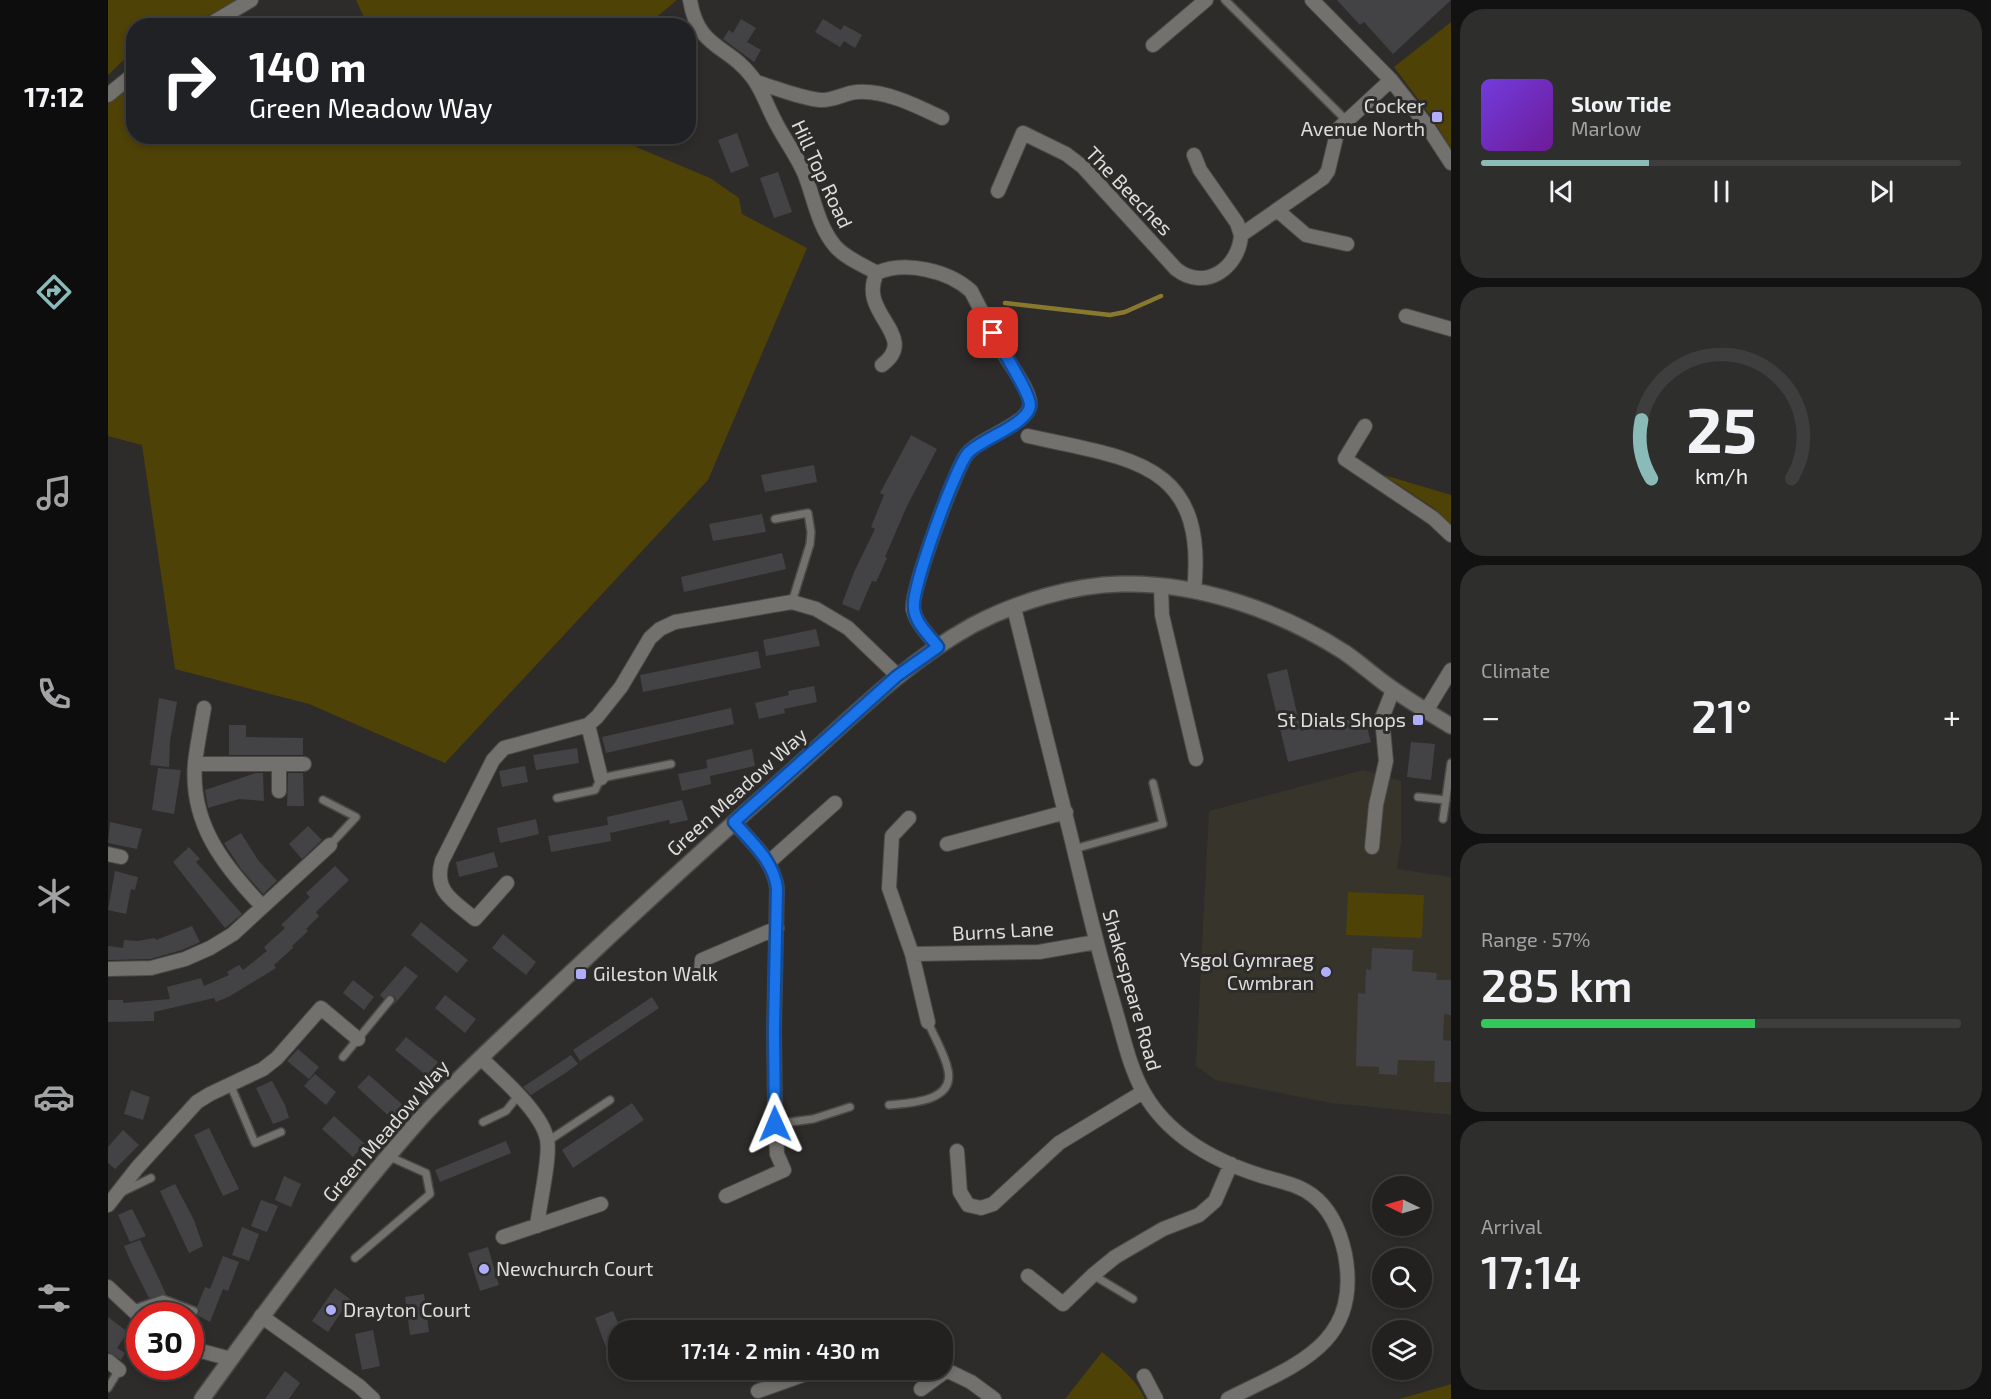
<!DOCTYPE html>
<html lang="en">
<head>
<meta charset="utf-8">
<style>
  body { margin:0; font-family:"Exo 2",sans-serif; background:#2e2e2d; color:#f1f3f6; height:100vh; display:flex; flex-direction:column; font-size:22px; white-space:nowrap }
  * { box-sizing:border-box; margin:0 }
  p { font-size:20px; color:#a2a3a5 }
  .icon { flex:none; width:33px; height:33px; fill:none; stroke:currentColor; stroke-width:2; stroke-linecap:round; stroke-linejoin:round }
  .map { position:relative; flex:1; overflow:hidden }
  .panel { display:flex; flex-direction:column; gap:9px; padding:9px; background:#131212; width:540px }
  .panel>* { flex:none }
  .top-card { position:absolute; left:18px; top:18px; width:570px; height:126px; border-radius:24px; box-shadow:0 3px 9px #0003,0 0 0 2px #3f3e3e; background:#202124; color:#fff; overflow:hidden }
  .needle { width:39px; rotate:275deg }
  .buttons { position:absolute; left:1264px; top:1176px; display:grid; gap:12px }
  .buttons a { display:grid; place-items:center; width:60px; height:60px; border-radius:50%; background:#222120; box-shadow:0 3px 9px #0003,0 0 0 2px #3f3e3e; font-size:30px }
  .speed { position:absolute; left:18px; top:1302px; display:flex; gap:12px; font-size:30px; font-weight:700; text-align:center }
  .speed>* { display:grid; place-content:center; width:78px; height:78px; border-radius:50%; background:#222120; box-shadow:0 3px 9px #0003,0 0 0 2px #3f3e3e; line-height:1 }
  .speed .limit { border:9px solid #d22; background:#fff; color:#111 }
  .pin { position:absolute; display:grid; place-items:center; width:51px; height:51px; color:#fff; margin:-26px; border-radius:12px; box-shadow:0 3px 9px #0006 }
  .me { position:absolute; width:66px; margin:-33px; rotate:359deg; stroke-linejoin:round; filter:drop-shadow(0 0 4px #0008) }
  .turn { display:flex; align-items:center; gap:21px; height:126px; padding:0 24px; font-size:27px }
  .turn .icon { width:78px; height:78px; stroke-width:2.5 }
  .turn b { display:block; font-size:42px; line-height:51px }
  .big { font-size:45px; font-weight:600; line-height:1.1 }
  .panel .widget { flex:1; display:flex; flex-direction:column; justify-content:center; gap:9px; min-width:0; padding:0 21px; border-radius:24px; background:#2e2e2d }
  .panel .dial { align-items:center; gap:0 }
  .dial svg { height:156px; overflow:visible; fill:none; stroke:#3f3e3e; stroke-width:7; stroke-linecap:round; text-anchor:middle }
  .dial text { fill:#f1f3f6; stroke:none }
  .song { display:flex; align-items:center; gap:18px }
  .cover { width:72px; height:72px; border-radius:9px; background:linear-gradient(135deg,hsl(260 70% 55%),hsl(280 70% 35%)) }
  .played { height:6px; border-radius:3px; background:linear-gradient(90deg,#8bbbb9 35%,#3f3e3e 35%) }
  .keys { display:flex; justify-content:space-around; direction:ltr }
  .heat { display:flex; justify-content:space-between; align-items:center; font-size:33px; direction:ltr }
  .charge { height:9px; border-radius:4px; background:linear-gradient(90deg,#34c759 57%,#3f3e3e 0) }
  .trip { position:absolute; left:500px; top:1320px; width:345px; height:60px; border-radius:24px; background:#222120; box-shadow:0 3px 9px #0003,0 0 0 2px #3f3e3e; font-weight:600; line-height:60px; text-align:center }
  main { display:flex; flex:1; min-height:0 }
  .dock { display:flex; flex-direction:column; width:108px; justify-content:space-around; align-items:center; background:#0e0d0d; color:#a2a3a5 }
  .dock .icon { width:42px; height:42px }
  .dock .selected { color:#8bbbb9 }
  .dock b { font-size:27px; color:#f1f3f6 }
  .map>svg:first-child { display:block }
</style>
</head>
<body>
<main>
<nav class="dock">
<b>17:12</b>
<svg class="icon selected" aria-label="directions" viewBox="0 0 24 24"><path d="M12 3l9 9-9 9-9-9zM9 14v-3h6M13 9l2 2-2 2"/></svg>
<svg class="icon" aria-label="music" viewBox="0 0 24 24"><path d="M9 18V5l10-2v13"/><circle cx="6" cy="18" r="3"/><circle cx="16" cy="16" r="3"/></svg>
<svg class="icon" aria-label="phone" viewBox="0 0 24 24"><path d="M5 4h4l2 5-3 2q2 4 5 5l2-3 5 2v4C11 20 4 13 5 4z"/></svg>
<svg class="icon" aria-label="climate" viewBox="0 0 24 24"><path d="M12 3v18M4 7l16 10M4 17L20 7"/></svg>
<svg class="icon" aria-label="car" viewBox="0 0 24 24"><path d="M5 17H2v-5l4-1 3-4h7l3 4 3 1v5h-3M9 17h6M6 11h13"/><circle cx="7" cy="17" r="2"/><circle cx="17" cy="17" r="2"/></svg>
<svg class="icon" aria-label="filters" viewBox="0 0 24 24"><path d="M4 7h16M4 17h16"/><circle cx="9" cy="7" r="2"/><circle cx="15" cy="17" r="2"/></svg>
</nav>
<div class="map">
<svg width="1343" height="1399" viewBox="0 0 1343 1399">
  <rect width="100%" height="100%" fill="#2d2c2a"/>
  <!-- built -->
  <path fill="#36342b" d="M1255,770l38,11v61l-4,27 54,8v238l-120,-12 -116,-23 -19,-14 13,-255z"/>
  <!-- green -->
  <path fill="#4e4207" d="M0,0h129l-47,25 -27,-7 -6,7 -23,1 -1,25 -25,24z
    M248,0h321l-30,25 -283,1 3,-2z
    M1343,22v127l-18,-30 -39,-52z
    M25,79l1,57 496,1v5l6,5 74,31 29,20 3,16 65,34 -99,232 -263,283 -136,-59 -134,-35 -33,-224 -34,-9v-335z
    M1276,475l67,20v32l-16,-18z
    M1240,892l76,3 -2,43 -76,-3z
    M994,1352c16,13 34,27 43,47h-80z
    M1343,1384v15h-52l46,-13z"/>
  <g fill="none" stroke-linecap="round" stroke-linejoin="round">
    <!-- stream -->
    <path stroke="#89792e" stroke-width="4.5" d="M897,303l105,12 15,-3 36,-16"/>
  </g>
  <!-- building -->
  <path fill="#434346" d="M1229,0h114l-58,54 -29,-32 -4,3z
    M633,19l15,9 -9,14 14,8 -7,12 -31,-23 6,-9 4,3z
    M715,19l18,11 3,-5 18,10 -7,13 -11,-7 -4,6 -25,-15z
    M629,133l12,33 -18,7 -13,-33z
    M670,172l14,40 -18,6 -14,-40z
    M803,435l26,14 -30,57 -22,51 2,1 -11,24 -4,-1 -13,30 -17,-7 12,-32 21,-43 -4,-2 13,-32 -4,-2z
    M706,465l3,17 -52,10 -4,-17z
    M654,514l4,18 -53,9 -4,-17z
    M674,553l4,16 -102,23 -3,-15z
    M708,629l4,17 -54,10 -3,-16z
    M650,651l3,17 -118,24 -3,-17z
    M1179,669l14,62 63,-15 7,26 -83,20 -21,-88z
    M706,686l3,16 -33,7 1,4 -26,6 -4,-16 34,-8 -1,-4z
    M51,698l18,4 -7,39 -1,26 -19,-2z
    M623,708l3,16 -128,29 -4,-16z
    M121,725h17v12l57,1v17h-74z
    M1303,742l24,2 -4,36 -24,-3z
    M469,748l2,15 -43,7 -3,-15z
    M644,749l3,17 -45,10 1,8 -29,7 -4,-17 30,-6 1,8 -3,-16z
    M417,766l3,16 -26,5 -3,-16z
    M50,768l23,2 -7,44 -22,-4z
    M148,773h7l1,28 -25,-2 -31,9 -3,-18z
    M180,773h15l1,33h-17z
    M574,800l6,20 -18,4 -1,-4 -59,13 -1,-7 2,15 -60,11 -3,-16 60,-11 -1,-8z
    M428,819l3,15 -39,9 -3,-15z
    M2,822l32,7 -5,20 -29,-6z
    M200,826l14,14 -20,19 -13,-15z
    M133,833l17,27 19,21 -14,13 -22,-25 -17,-26z
    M81,847l11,12 -4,3 46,52 -17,14 -52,-66z
    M386,852l4,15 -39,10 -3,-15z
    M227,866l14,14 -33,32 3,4 -13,13 2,2 -16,15 1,2 -19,17 2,3 -46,28 -14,6 -2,-4 -60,14v9l-46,1v-22h15v3l47,-4 -3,-12 34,-9 3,8 25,-11 -2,-3 12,-7 4,5 24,-19 -3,-4 21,-19 -4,-3 29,-28 -4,-4z
    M7,871l23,6 -3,13 -4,-1 -5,25 -18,-4z
    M313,922l47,38 -11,13 -46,-38z
    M84,926l8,16 -18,8 -32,9 -42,1v-14l15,2 1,-8 13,1 18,-3 1,2z
    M395,934l33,28 -10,13 -34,-27z
    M1264,948l41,2 -1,21 25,2 -1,7h15v35l-7,-1 -1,26 8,1v41h-17l1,-21 -37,-1 -1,15 -18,-1v-7l-23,-1 2,-73 7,1 1,-25 5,1z
    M297,966l13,10 -25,30 3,-6 -2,-4 -5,-1 -5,4 -4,-4z
    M245,980l21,17 -10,13 -21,-17z
    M337,995l31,24 -11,14 -30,-25z
    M544,997l7,11 -79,53 -7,-11z
    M298,1037l32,25 -11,14 -32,-26z
    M190,1049l21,18 -10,12 -22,-18z
    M463,1055l7,9 -14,10 -33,21 -8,-8z
    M207,1074l21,18 -10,13 -22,-19z
    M261,1075l34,30 -12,13 -34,-31z
    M164,1081l13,24 4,13 -16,6 -17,-36z
    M23,1090l19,7 -7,23 -19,-6z
    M524,1103l12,17 -71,48 -11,-18z
    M226,1116l31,28 -12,13 -31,-28z
    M101,1128l30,61 -16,7 -29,-61z
    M15,1130l16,15 -24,24 -7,-6v-16z
    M398,1141l5,12 -71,29 -5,-12z
    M176,1176l17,8 -10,23 -16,-7z
    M67,1184l19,36 9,26 -14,7 -29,-62z
    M153,1200l17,6 -11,26 -16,-6z
    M24,1209l14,27 -16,6 -12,-27z
    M134,1227l17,7 -10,27 -17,-6z
    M32,1240l19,39 7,15 -17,4 -18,-36 -7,-16z
    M380,1247l11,38 -19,6 -12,-38z
    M115,1256l16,6 -11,29 -5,-2 -13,33 -13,-7 3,-4 -3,-4 8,-20 5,2z
    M227,1288l15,11 -22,33 -16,-11z
    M316,1294l5,38 -19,3 -5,-38z
    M505,1311l8,19h-3v15l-11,5 -12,-32z
    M0,1317l20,15 -11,16 8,5 -4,7 -13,-8z
    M265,1330l7,36 -18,4 -7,-36z
    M177,1371l15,12 -11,16h-24z"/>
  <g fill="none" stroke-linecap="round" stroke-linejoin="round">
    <defs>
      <path id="lane" d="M1117,0l121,120
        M667,519l33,-6 3,19 -1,12 -18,58
        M1310,797l28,3
        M449,798l38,-8 6,-12 70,-14
        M215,800l33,17 -26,28
        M1335,819l8,-56
        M966,849l89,-25 -10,-41
        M235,1057l47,-57
        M122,1084l25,59 26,-11
        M781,1105c20,-2 66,-3 59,-35 -3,-16 -14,-33 -20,-48
        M375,1122l23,-11 12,-15
        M667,1124l38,-5 37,-12
        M440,1141l62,-41
        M14,1192l29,-14
        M247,1258l75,-64 -4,-21 -38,-17
        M985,1275l40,24
        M23,1310l32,-11 31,12
        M0,1388l11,-18"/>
      <path id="street" d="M582,0c8,50 38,44 63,78 9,12 14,28 21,41 9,19 23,36 31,56 9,23 13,51 30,71 10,12 28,19 42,27
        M1204,0l79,80 34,43 26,40
        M99,26l44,-26
        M1045,45l53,-45
        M648,82c21,6 43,16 64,18 13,1 24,-7 37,-8 29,-2 60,14 85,26
        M0,95l26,-21
        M1086,155l6,15 37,53 4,12 82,-57 5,-7 10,-42 53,-49
        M890,191l25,-58 43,21 17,13 93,102c29,23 63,-1 65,-34
        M1169,210l29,25 41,9
        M769,273c28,-13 72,-2 94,18 11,21 21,41 32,61 7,13 27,38 27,52 0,20 -51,34 -63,50 -12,16 -56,136 -54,155 3,14 16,27 25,38
        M769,273c-21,40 44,63 5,92
        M1298,316l45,13
        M1257,426l-20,33 88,59 18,17
        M920,436c101,23 180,24 166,155
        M1053,587l1,28 34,144
        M906,608c24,95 48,191 71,287 10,42 21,83 33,124 7,25 13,51 26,74 25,44 70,68 118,83 17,5 35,8 50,19 19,14 28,36 33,59 17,91 -50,111 -117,145
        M96,708c-3,18 -7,37 -9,55 -5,60 28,102 67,143
        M1318,711l25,-41
        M480,725l13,53
        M87,764h109
        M171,764v27
        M801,818l-17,18 -3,52 23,66 127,-2 57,-10
        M839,844l119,-32
        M1264,847l4,-42 10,-44 -4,-43 11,-28
        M0,854l13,3
        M661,862l66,-59
        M399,883l-32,36c-21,-18 -42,-27 -33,-58l51,-101 11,-12 84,-23 9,-8 24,-30 29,-49 10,-9 15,-7 117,-20 24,7 32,19 50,48
        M804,954l16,68
        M0,969l43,-1 34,-9 25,-11 23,-14 97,-89
        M593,973l1,-13 75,-32
        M373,1058c20,20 60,53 66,81 4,17 -8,67 -10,87
        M849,1151l3,41 8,13 13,3 12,-4 66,-61 84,-51
        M618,1196l58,-26 -7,-16 -2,-41 -1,-83 3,-142c-4,-28 -25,-45 -43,-66
        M0,1205l29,-37 60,-66 13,-8 53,-25 14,-11 44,-50 37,31
        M395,1237l98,-33
        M920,1276l35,28 30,-29 22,-18 48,-28 36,-14 16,-14 16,-37
        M0,1287l32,30
        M153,1316l98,70 14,13
        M82,1348l41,11
        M0,1361l11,9
        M834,1368l29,14 23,17
        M1036,1376l12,23
        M813,1389l26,-19
        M650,1391l59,-21"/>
      <path id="secondary" d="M94,1399c70,-97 141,-193 220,-282 44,-48 93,-91 140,-136 73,-69 147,-137 222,-203 60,-53 118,-114 189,-153 44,-23 99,-40 148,-41 77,-2 159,27 223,68 13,9 26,20 39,30 21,16 45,30 68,44"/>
    </defs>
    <!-- lane casing -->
    <use href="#lane" stroke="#494946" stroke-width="10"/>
    <!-- street casing -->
    <use href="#street" stroke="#494946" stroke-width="16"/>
    <!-- secondary casing -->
    <use href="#secondary" stroke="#494946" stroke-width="18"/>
    <!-- lane -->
    <use href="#lane" stroke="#72716e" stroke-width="7"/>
    <!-- street -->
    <use href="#street" stroke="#72716e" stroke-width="14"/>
    <!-- secondary -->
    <use href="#secondary" stroke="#72716e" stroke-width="15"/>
  </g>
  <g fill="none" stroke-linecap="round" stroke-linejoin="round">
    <defs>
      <path id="route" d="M667,1124l-1,-94 3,-142c-4,-28 -25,-45 -43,-66l163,-146 41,-29c-9,-12 -23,-24 -24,-39 -3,-19 41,-140 54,-155 13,-14 59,-28 62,-47 1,-13 -30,-58 -37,-73"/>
    </defs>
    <!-- route casing -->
    <use href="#route" stroke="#114b97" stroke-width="15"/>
    <!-- route -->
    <use href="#route" stroke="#1a73e8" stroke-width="10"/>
  </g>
  <!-- markers -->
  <g fill="#b0aefa" stroke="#2d2c2a" stroke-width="2">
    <rect x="1323" y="111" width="12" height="12" rx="3"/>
    <rect x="1304" y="714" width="12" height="12" rx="3"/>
    <circle cx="1218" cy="972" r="6"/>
    <rect x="467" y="968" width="12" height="12" rx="3"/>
    <circle cx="376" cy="1269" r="6"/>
    <circle cx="223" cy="1310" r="6"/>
  </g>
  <g text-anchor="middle" stroke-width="6" stroke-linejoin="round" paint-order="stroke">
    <!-- poi labels -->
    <g font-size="20" fill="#dddddb" stroke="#2d2c2a" text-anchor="end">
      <text x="1317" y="113">Cocker<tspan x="1317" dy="23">Avenue North</tspan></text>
      <text x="1298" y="727">St Dials Shops</text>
      <text x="1206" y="967">Ysgol Gymraeg<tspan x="1206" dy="23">Cwmbran</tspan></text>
      <text x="485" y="981" text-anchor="start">Gileston Walk</text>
      <text x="388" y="1276" text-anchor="start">Newchurch Court</text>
      <text x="235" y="1317" text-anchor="start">Drayton Court</text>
    </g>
    <!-- street labels -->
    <g font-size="20" fill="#dddddb" stroke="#2d2c2a">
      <text transform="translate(714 174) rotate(65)" y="7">Hill Top Road</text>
      <text transform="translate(1021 191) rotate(46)" y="7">The Beeches</text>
      <text transform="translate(629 792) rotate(-42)" y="7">Green Meadow Way</text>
      <text transform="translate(895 931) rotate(-3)" y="7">Burns Lane</text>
      <text transform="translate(1024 990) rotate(74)" y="7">Shakespeare Road</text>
      <text transform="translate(278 1131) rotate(-49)" y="7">Green Meadow Way</text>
    </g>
  </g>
</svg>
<div class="buttons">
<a><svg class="needle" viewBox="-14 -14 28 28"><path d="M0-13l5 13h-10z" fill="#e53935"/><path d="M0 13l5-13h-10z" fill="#a2a3a5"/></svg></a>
<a><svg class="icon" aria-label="search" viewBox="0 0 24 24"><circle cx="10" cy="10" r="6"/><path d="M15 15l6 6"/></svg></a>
<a><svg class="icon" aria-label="layers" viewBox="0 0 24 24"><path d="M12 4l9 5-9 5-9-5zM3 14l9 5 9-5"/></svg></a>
</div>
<div class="speed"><div class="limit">30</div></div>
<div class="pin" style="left:885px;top:333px;background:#d93025"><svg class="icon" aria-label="arrive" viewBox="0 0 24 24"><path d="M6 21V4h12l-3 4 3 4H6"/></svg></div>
<svg class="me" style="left:667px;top:1124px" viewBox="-20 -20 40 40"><path d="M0-17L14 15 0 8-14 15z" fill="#1a73e8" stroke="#fff" stroke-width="4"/></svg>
<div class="trip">17:14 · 2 min · 430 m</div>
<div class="top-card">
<div class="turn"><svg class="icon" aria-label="right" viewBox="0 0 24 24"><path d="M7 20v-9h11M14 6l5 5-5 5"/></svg><div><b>140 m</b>Green Meadow Way</div></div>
</div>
</div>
<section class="panel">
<div class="widget">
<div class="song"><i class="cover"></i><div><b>Slow Tide</b><p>Marlow</p></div></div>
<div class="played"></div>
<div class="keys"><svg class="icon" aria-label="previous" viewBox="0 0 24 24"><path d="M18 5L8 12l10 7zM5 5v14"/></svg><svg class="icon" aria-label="pause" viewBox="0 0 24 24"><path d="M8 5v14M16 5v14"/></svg><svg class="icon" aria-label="next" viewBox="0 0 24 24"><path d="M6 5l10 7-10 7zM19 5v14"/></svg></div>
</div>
<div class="widget dial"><svg viewBox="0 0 100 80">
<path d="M14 69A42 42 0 1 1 86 69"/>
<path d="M14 69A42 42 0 0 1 9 39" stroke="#8bbbb9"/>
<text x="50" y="56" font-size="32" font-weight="700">25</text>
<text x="50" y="72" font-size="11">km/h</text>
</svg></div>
<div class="widget"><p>Climate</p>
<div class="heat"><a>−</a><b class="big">21°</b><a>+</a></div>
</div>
<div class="widget"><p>Range · 57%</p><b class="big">285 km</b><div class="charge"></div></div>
<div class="widget"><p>Arrival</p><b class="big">17:14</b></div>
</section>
</main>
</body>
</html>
